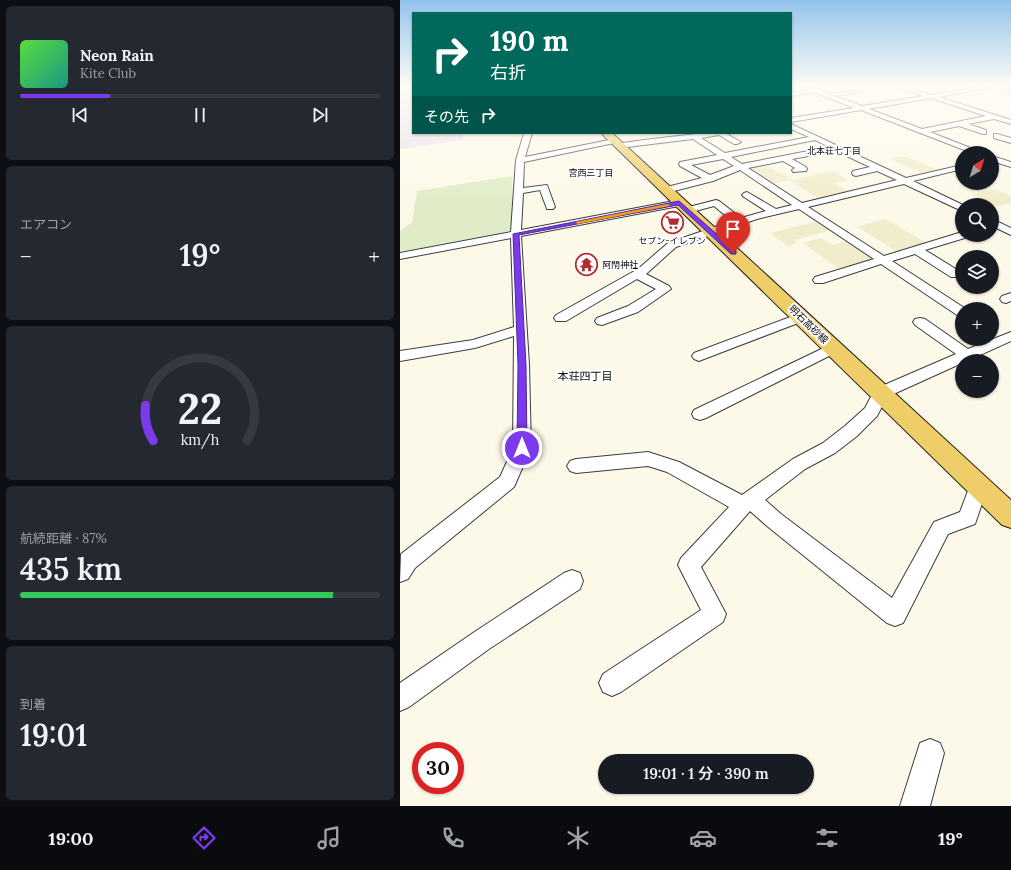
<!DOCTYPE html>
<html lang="ja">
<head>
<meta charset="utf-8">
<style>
  body { margin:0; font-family:Lora,"Noto Sans JP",serif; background:#242831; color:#f1f3f6; height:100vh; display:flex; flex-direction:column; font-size:15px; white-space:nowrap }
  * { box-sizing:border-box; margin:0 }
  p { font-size:13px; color:#9ea1a6 }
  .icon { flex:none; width:22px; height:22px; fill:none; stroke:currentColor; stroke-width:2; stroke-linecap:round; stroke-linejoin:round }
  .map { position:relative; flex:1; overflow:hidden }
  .side { display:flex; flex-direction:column; gap:6px; padding:6px; background:#0d0f14; width:400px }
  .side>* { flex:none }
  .banner { position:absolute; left:12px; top:12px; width:380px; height:122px; border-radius:0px; box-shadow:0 1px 3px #0004; background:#00695c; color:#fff; overflow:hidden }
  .needle { width:26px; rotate:38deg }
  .fabs { position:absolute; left:555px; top:146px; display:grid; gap:8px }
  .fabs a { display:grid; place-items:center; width:44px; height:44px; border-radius:50%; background:#171b24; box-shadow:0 1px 3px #0004; font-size:20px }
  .speed { position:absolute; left:12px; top:742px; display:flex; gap:8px; font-size:20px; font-weight:700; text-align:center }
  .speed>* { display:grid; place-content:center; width:52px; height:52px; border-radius:50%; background:#171b24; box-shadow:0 1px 3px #0004; line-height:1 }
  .speed .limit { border:6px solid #d22; background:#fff; color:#111 }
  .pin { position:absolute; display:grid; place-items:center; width:34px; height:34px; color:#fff; margin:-41px -17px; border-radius:50% 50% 50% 0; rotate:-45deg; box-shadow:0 0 4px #0007 }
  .pin .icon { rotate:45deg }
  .me { position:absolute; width:44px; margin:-22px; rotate:0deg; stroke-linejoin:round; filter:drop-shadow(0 0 3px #0008) }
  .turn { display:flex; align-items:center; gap:14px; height:84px; padding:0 12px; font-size:18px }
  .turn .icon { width:52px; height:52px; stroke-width:2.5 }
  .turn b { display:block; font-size:28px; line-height:34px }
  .then { display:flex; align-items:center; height:38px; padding:0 12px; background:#0003; gap:8px; font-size:15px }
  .big { font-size:30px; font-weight:600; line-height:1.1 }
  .side .widget { flex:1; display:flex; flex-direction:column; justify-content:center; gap:6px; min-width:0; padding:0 14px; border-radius:6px; background:#242831 }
  .side .dial { align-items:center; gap:0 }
  .dial svg { height:104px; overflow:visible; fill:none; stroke:#363941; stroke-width:7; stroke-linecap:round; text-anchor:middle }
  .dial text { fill:#f1f3f6; stroke:none }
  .song { display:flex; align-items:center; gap:12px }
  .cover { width:48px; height:48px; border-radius:6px; background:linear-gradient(135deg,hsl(110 70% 55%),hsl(170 70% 35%)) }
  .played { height:4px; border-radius:2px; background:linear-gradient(90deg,#7c3aed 25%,#363941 25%) }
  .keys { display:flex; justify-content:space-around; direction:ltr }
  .heat { display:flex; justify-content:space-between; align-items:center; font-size:22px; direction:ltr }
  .charge { height:6px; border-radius:3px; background:linear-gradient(90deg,#34c759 87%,#363941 0) }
  .trip { position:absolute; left:198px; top:754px; width:216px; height:40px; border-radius:20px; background:#171b24; box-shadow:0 1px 3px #0004; font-weight:600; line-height:40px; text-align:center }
  .dock { display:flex; height:64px; justify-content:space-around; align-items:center; background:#090b0e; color:#9ea1a6 }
  .dock .icon { width:28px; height:28px }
  .dock .selected { color:#7c3aed }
  .dock b { font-size:18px; color:#f1f3f6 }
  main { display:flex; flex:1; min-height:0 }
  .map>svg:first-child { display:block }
</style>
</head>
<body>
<main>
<section class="side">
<div class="widget">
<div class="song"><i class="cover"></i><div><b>Neon Rain</b><p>Kite Club</p></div></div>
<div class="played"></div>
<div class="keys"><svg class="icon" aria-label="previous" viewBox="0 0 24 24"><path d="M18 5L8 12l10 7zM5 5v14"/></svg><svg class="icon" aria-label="pause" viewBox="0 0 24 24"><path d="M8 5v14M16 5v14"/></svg><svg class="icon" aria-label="next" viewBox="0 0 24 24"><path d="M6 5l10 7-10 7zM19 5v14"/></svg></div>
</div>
<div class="widget"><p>エアコン</p>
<div class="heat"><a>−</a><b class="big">19°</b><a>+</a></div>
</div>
<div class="widget dial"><svg viewBox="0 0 100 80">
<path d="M14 69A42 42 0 1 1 86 69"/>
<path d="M14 69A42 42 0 0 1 8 42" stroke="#7c3aed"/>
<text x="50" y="56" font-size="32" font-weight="700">22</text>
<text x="50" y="72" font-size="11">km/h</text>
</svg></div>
<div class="widget"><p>航続距離 · 87%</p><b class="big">435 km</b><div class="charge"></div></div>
<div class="widget"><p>到着</p><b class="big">19:01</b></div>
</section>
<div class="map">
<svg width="611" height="806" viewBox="0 0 611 806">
  <rect width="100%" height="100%" fill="#fdf9e9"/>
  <!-- industrial -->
  <path fill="#e8dfe9" d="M0,87h13v46h49l2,7 -64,9z"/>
  <!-- farmland -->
  <path fill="#f1edcc" d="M503,156l35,14 -15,4 -33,-15z
    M364,164l28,16 40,-9 16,9 -14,3 16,9 -30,7 -31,-19 -19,4 -25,-16z
    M595,189l16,7v7l-15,4 -24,-12z
    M485,219l42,24 -29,9 -41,-25z
    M418,221l14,9 -37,10 2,2 -8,5 -19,-14z
    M421,238l11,7 18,-4 26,18 -36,11 -37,-27z"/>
  <!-- pitch -->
  <path fill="#e0ecc7" d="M112,176v54l-7,2 -105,21v-22l12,-9 5,-31z"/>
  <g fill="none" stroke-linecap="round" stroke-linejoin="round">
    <defs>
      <path id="minor" d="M403,87l16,2 10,5 32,-4v2l-26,4 27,10 61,-10 -25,-9h9l24,8 46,-8h14l-52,10 72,23v4l-17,-5 -26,5 18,6v4h-3l-24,-8 -29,6 53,21h-11l-111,-43 -70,12v-4l63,-10 -40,-16 -23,4v-4l17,-2zM531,98l55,18 -64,13 -53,-20z
        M597,87h7l7,4v4z
        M391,124l115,54 56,-13v4l-49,12 50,24h-1v6l-58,-27 -96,23 76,49 78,-24v3h7l-1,2 -43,13 34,21 2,3 -2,3h-8l-36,-23 -23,7 74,48h-4v7l-5,-1 -76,-51 -58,19h-8l-2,-3 2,-3 59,-18 -75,-50 -42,10 -81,28 -30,27 23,12 2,3 -33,23 -36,13 -5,-1 -2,-3 2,-3 31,-12 28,-17 -19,-10 -71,42h-10l-2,-3 2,-3 82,-46 30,-26 64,-22 -18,-15 -26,7 -3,-1 -2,-2 2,-2 31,-8 3,1 22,17 25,-7 -22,-14 -2,-2 2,-2 3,-1 29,17 16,-4 -52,-35 -27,11 -47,12 -3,-1 -2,-2 2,-2 39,-10 -22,-12 -1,-2 1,-2 37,-7 -24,-16 -74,9 -4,-2 1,-2 28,-4 61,-7h20l16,9 -4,2h-3l-15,-9 -18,3 24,15 84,-16 -18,-8zM415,140l14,7 -87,17 -11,-7zM436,151l34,16 -17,4 -1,2 1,2 3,1 21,-5 20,9 -95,23 -54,-35 35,-7 12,7 -3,2 1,2 13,-1 1,-2 -1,-2 -14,-8zM323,159l11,7 -24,9 -19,-10z
        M124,133h8l-7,24 89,-18 4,2 -4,2 -90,19 -1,26 24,-3 8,22 -2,2h-6l-7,-19 -17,3 -2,37 158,-30 5,3 -5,3 -158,30 8,129 2,83 -17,39 -99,81 -7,11 -8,3 1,-28 99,-77 13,-29 1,-112 -39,12 -75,13v-10l73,-11 41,-13 -3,-89 -111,21v-6l111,-21 5,-72z
        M594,134h3l14,4v5l-17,-5z
        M592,156l19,6v5l-19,-6z
        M592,219l19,9v7l-19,-9z
        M611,293v8l-5,2 -4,-1 -2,-3 2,-3z
        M401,313l5,1 2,3 -2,3 -102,39 -5,2 -5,-2 -2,-3 2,-3z
        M520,318l5,1 43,30 43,-17v9l-44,20h-5v2l-75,34 -10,19 -20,20 -22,17 -30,16 -40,31 16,14 111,84 42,-76 26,-10 12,-32 7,-2 7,2 2,6 -13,38 -27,10 -45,89 -8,3 -8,-3 -120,-97 -17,-15 -49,56 25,47 -3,8 -102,70 -9,4 -9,-4 -4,-9 4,-9 98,-64 -23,-45 3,-7 48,-51 -62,-35 -19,-6 -72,7 -6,-2 -3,-5 3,-5 6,-2 72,-7 31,10 63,33 51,-36 30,-16 22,-17 20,-18 10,-19 81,-35 -41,-29 -2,-3 2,-3z
        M434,343l5,2 2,3 -2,3 -133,67 -6,2 -6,-2 -2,-4 2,-4z
        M172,570l8,3 3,8 -3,8 -91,60 -80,58 -9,4v-28l73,-50 91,-60z
        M530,739l10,4 4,10 -14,53h-30l20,-63z"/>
      <path id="major" d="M201,133h11l399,367v28l-9,-3z"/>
    </defs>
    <!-- minor casing -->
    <use href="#minor" stroke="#3d3d3d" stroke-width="2"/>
    <!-- major casing -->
    <use href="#major" stroke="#1b1b1b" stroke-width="2"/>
    <!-- minor -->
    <use href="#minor" fill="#fff" fill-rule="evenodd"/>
    <!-- major -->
    <use href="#major" fill="#efcd68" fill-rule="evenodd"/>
  </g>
  <!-- sky -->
  <linearGradient id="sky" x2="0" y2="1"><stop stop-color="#92c3ec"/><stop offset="0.43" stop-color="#fefcf5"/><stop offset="1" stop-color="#fefcf5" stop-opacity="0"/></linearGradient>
  <rect width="611" height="200" fill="url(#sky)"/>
  <!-- route -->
  <path fill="#7c3aed" stroke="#51269a" d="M279,201l57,50v3h-5l-53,-49 -159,30 7,130 1,83 -1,3h-7l-2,-3 1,-83 -5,-131z"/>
  <!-- slow -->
  <path fill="#f59e0b" d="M267,204l3,1 -1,1 -91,18 -3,-2z"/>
  <!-- icons -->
  <defs>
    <symbol id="supermarket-ring" viewBox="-11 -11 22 22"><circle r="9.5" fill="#fff" stroke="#af2d35" stroke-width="1.5"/><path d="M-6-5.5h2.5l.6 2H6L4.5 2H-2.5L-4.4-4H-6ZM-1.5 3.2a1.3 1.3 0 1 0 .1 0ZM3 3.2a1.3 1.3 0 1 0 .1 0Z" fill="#af2d35"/></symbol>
    <symbol id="temple-ring" viewBox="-11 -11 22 22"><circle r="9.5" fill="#fff" stroke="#af2d35" stroke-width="1.5"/><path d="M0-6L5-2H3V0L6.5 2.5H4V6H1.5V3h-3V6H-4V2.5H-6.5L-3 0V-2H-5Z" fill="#af2d35"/></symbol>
  </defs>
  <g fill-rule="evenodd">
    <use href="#supermarket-ring" x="260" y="210" width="25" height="25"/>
    <use href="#temple-ring" x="174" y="252" width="25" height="25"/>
  </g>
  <g text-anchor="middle" stroke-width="4" stroke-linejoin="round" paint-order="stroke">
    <!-- far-neighbourhood labels -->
    <g font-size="9" fill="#0a0a0a" stroke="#fff">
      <text x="434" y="154">北本荘七丁目</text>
      <text x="191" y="176">宮西三丁目</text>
    </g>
    <!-- far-poi labels -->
    <g font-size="9" fill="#0a0a0a" stroke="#fff">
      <text x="272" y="244">セブン-イレブン</text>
      <text x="202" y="268" text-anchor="start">阿閇神社</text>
    </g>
    <!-- street labels -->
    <g font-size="10" fill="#0a0a0a" stroke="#fff">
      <text transform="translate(409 324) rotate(44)" y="4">明石高砂線</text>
    </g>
    <!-- neighbourhood labels -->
    <g font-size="11" fill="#0a0a0a" stroke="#fff">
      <text x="185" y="380">本荘四丁目</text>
    </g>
  </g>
</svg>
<div class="fabs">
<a><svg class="needle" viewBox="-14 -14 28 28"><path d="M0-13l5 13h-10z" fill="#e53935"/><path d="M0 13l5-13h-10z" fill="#9ea1a6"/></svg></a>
<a><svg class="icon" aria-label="search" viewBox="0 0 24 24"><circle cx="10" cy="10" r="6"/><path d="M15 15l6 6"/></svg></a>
<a><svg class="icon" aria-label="layers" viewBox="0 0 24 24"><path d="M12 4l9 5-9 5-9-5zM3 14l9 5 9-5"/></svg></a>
<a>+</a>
<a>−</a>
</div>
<div class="speed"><div class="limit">30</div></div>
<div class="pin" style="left:333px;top:253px;background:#d93025"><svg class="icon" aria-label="arrive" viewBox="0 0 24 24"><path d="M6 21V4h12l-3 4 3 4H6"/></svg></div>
<svg class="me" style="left:122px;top:448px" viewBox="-20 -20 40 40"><circle r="17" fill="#7c3aed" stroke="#fff" stroke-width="3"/><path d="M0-11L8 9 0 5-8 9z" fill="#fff"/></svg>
<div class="trip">19:01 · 1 分 · 390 m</div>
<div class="banner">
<div class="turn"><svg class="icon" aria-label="right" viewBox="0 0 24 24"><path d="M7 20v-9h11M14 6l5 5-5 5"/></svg><div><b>190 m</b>右折</div></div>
<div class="then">その先<svg class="icon" aria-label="right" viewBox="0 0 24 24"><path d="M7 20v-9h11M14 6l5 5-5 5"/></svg></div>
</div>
</div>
</main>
<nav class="dock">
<b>19:00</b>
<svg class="icon selected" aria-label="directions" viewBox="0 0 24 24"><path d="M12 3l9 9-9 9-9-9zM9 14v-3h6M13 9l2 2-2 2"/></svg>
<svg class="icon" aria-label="music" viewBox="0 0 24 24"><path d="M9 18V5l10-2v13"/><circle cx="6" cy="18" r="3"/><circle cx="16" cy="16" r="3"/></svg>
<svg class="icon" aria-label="phone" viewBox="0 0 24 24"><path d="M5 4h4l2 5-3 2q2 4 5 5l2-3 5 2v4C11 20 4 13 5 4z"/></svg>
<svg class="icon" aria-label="climate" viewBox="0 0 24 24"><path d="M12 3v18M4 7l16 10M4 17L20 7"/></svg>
<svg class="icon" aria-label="car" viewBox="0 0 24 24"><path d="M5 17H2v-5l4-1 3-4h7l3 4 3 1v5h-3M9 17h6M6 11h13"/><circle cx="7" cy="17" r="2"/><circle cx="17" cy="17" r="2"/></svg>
<svg class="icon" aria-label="filters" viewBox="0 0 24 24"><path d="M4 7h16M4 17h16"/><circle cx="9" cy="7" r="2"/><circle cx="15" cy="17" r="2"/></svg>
<b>19°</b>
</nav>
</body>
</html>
